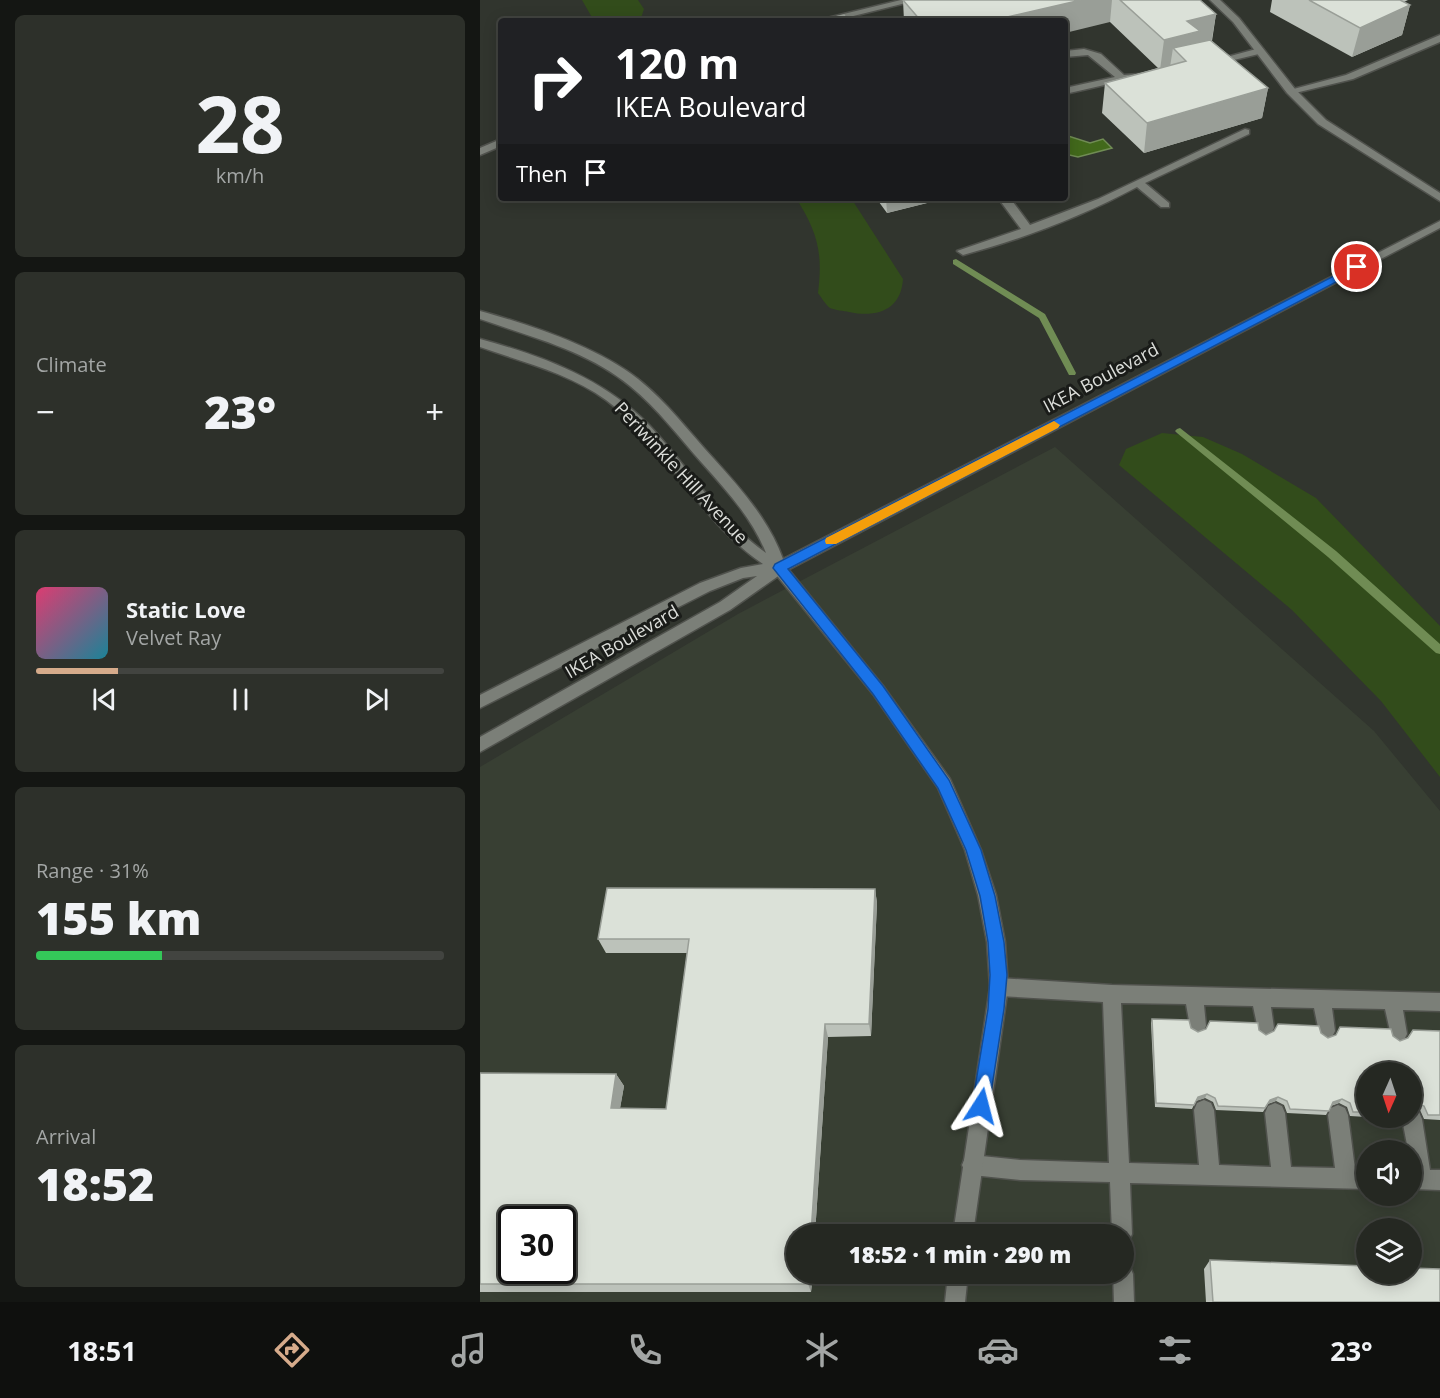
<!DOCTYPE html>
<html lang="en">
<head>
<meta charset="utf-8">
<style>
  body { margin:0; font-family:"Open Sans",sans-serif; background:#2d302a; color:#f1f3f6; height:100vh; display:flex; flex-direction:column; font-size:22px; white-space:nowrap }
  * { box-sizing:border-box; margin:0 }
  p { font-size:20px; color:#a3a6a5 }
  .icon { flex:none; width:33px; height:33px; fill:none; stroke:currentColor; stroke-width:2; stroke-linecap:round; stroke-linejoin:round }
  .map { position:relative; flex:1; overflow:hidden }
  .details { display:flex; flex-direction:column; gap:15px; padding:15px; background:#141613; width:480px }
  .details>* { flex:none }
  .top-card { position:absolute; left:18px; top:18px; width:570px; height:183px; border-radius:6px; box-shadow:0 3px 15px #0003,0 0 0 2px #424440; background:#202124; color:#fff; overflow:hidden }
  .needle { width:39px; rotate:183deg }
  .controls { position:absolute; left:876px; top:1062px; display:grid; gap:12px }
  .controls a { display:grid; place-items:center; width:66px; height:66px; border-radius:50%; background:#252822; box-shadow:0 3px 15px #0003,0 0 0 2px #424440; font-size:30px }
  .speed { position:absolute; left:18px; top:1206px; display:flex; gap:12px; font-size:30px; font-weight:700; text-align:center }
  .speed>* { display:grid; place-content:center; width:78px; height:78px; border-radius:50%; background:#252822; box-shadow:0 3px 15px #0003,0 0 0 2px #424440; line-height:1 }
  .speed .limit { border:3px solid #111; border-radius:9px; background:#fff; color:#111 }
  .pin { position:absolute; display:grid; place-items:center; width:51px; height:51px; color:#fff; margin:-26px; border:3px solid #fff; border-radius:50%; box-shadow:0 2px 6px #0007 }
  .me { position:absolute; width:66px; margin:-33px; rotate:9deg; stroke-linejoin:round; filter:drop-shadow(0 0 4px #0008) }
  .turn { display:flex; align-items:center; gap:21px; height:126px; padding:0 18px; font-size:27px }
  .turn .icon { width:78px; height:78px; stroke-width:2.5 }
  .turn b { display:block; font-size:42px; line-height:51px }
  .then { display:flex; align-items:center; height:57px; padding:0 18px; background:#0003; gap:12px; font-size:22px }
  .big { font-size:45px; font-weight:800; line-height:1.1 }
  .details .tile { flex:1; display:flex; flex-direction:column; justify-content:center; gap:9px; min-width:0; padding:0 21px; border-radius:9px; background:#2d302a }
  .details .dial { align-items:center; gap:0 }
  .dial b { font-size:78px; line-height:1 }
  .song { display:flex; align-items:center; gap:18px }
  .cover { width:72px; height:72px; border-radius:9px; background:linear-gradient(135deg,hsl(340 70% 55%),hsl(190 70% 35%)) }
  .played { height:6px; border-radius:3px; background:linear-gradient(90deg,#d6ab8b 20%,#424440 20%) }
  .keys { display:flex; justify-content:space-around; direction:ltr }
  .heat { display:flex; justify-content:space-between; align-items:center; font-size:33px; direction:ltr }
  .charge { height:9px; border-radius:4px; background:linear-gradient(90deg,#34c759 31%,#424440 0) }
  .trip { position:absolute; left:306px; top:1224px; width:348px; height:60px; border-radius:30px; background:#252822; box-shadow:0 3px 15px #0003,0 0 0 2px #424440; font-weight:800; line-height:60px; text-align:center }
  .tabs { display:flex; height:96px; justify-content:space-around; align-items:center; background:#0f100e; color:#a3a6a5 }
  .tabs .icon { width:42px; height:42px }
  .tabs .current { color:#d6ab8b }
  .tabs b { font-size:27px; color:#f1f3f6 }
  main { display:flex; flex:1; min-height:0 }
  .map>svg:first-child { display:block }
</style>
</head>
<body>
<main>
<section class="details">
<div class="tile dial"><b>28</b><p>km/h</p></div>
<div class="tile"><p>Climate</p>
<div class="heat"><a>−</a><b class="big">23°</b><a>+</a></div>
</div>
<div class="tile">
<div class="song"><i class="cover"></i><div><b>Static Love</b><p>Velvet Ray</p></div></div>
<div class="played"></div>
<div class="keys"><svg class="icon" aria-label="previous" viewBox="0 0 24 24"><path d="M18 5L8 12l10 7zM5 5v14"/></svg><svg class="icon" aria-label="pause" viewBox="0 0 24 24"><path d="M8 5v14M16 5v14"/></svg><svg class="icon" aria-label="next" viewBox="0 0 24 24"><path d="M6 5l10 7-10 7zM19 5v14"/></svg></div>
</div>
<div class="tile"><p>Range · 31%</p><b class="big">155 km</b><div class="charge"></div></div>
<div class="tile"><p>Arrival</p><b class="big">18:52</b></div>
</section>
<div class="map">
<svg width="960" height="1302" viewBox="0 0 960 1302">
  <rect width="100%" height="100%" fill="#31352e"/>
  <!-- built -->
  <path fill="#383f33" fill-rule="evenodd" d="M575,447l319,284 66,80v491h-960v-535l258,-153zM886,1072h46v46h-46zM886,1150h46v46h-46zM32,1220h50v50h-50zM886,1228h46v46h-46zM316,1234h328v40h-328z"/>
  <!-- green -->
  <path fill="#324c1b" d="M102,0h56l6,9 -3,9 -7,3h-40z
    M316,198h55l52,81c-2,31 -26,39 -54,33 -5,-1 -14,-2 -19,-4 -4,-3 -9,-11 -12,-15 5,-40 0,-60 -22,-95z
    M682,433l41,4 39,17 74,44 124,128v151l-59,-76 -89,-91 -173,-145 7,-16z"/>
  <!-- water -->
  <path fill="#42691b" stroke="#708c54" stroke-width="1.5" d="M585,135l25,8 13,-4 9,9 -34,9 -13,-3z"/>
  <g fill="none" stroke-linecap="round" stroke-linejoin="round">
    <!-- stream -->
    <path fill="#708c54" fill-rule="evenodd" d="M476,259l89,55 31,59 -1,2h-6l-30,-57 -86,-54v-4z
      M700,428l156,123 104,93v10l-4,-1 -108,-96 -151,-124 -2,-2 2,-2z"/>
    <defs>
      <path id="lane" d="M960,35v7l-87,37 -62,15 -5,-3 60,-16z
        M780,48l3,1v4l-50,12 -5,-3z
        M604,49l17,5 23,21 16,-1 5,3 -5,3 -18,1 -57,13v-6l50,-11 -27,-22 -23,2v-6z
        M765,129l4,1v4l-104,49 24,20v4h-8l-24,-20c-54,29 -114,52 -174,68l-6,-4 64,-22 -23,-31h12l20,27 68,-26z
        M519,978l113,7 328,8v18l-37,-1 4,24 -3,6 -6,3 -6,-3 -7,-31 -53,-1 3,23 -3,6 -6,3 -6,-3 -6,-29 -43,-1 3,21 -3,6 -6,3 -6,-3 -6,-28 -49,-1 2,21 -3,6 -6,3 -6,-3 -5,-28 -65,-1 8,160 70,2 -5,-55 3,-7 7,-3 7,3 3,7 5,55 52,2 -6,-54 3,-7 7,-3 7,3 3,7 6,54 44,1 -7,-53 3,-7 7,-3 7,3 3,7 7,54h11v20l-236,-6 2,51 -3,7 -5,2v-9h-12l-2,-52 -90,-2 -48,-5 -7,-3 -3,-7 3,-7 7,-3 48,5 89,3 -6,-161 -104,-6 -6,-3 -3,-6 3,-6z
        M932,1109l7,3 3,7 8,51h10v20l-28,-1v-39h-4l-6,-31 10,-1z
        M644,1264l6,3 3,7 1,28h-20l-1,-28h11z"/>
      <path id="street" d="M421,0h17l-85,21h-18z
        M730,0h10l19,18 56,71 31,31 114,73v8l-122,-77 -31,-31 -54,-71z
        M21,139v7l-21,9v-7z
        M299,563l5,1 99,122 67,93 31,71 15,45 9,47 3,45 -35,247h-20l37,-247 -3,-45 -9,-47 -13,-45 -27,-62 -65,-94 -99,-122 -2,-4 2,-4z
        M468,1274h20l-3,28h-20z"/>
      <path id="secondary" d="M960,221v7l-656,344 -54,38 -250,142v-15l240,-135 37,-26 -14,2 -33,13 -230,117v-13l220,-112 41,-15 22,-4c-64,-43 -96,-118 -157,-164 -37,-27 -84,-38 -126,-53v-8c62,17 123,39 169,86 40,42 69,94 117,128 -14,-35 -39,-62 -64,-90 -23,-26 -44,-54 -72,-77 -42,-35 -99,-49 -150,-67v-8c51,14 117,36 158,68 29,23 51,53 76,80 27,30 55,61 69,100z"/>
    </defs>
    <!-- lane casing -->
    <use href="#lane" stroke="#50524d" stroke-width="3"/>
    <!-- street casing -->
    <use href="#street" stroke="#50524d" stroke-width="3"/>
    <!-- secondary casing -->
    <use href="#secondary" stroke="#50524d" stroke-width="3"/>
    <!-- lane -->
    <use href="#lane" fill="#7b7f78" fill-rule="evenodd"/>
    <!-- street -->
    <use href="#street" fill="#7b7f78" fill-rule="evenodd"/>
    <!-- secondary -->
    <use href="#secondary" fill="#7b7f78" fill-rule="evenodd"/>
  </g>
  <!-- wall -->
  <path fill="#bcc2ba" d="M423,0h297l16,14 -4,27 56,47 -6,30 -118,35 -42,-40 3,-30 53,-15 -48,-46 -45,-1h-161z
    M792,0h136l-4,2 6,3 -8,30 -50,22 -82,-45z
    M396,198h71l-60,15z
    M395,889l2,14 -6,133 -43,1 -13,197h-19l17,40 -2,18h-331v-219l136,1 8,12 -4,22 46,1 21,-156h-81l-8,-14z
    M672,1019l39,9 7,4 61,-2 7,5 55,-2 7,5 65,-2 7,5 7,-3 6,-8 27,1v89l-16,-1 -4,-9 -6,-2 -1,4 -1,2v-42h-46v45l-16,-1 -3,-9 -8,-4 -8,3 -5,9 -39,-2 -3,-8 -8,-4 -8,3 -5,8 -47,-2 -3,-8 -8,-4 -9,3 -4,8 -37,-2 -4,-84z
    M730,1260l230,42h-234l-2,-33z"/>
  <!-- shaded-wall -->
  <path fill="#999e97" d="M601,0h31l-2,22 -45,11v-12h-75z
    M930,5l-8,30 -50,22 8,-29z
    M736,14l-5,30 -25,17 -13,-13 -3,19 -10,3 4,-30 23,-19z
    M788,88l-6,30 -118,35 3,-30z
    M406,198h61l-60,15z
    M395,889l2,14 -6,133 -2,-12z
    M345,1024l3,13 -13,197h-4z
    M136,1074l8,12 -6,34 -7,-12z
    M727,1094l-2,4 -9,3 2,-4z
    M798,1097l-2,4 -9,3 3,-4z
    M862,1099l-3,4 -9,3 3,-4z
    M328,1274h5l-2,18 -3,-8z"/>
  <!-- building -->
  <path fill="#dbe1d8" stroke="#999e97" stroke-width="1.5" fill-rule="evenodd" d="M423,0h178l-91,21h-69z
    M640,0h80l16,14 -29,7 13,10 -36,9z
    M829,0h91l10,5 -50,23z
    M364,15l4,6h-30z
    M730,40l58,48 -121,35 -42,-40 81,-22 -13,-13z
    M127,888l268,1 -6,135h-44l-14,210h-15v40h12v10h-328v-211l136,1 -5,34 55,1 23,-170h-91zM32,1220h50v50h-50z
    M672,1019l37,1 2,8 7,4 8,-3 4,-8 48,2 1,7 7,5 8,-4 4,-7 41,2 2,7 7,5 8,-3 4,-8 51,2 2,7 7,5 8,-3 5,-8 27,1v84h-12l-4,-9 -9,-3 -2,9h-1v-40h-46v40h-13l-3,-9 -8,-4 -9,3 -4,9 -39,-2 -3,-8 -9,-4 -8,3 -5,8 -47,-2 -3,-8 -8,-4 -9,3 -4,8 -38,-2z
    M730,1260l156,6v8h46v-6l28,1v33h-227z"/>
  <!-- route -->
  <path fill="#1a73e8" stroke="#114b97" stroke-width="1.5" d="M877,264l5,3 -1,2 -573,300 95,117 66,94 32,70 14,46 9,46 3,33 -3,34 -15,97 -2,6 -6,3 -7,-3 -2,-6 16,-97 2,-34 -2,-33 -8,-46 -14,-46 -28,-62 -65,-94 -100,-126 2,-4z"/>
  <!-- slow -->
  <path fill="#f59e0b" d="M574,421l6,4 -2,3 -222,116h-10l-1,-3 1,-3z"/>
  <g text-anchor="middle" stroke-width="6" stroke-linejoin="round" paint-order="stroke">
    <!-- street labels -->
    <g font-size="18" fill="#dcdeda" stroke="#1a1c19">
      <text transform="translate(621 378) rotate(-28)" y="6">IKEA Boulevard</text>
      <text transform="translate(201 473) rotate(47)" y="6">Periwinkle Hill Avenue</text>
      <text transform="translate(142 642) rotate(-30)" y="6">IKEA Boulevard</text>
    </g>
  </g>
</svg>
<div class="controls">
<a><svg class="needle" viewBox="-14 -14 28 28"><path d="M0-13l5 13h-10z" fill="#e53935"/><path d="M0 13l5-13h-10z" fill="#a3a6a5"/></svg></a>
<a><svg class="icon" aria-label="sound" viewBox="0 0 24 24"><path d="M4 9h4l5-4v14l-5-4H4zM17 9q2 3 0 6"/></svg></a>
<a><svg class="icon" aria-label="layers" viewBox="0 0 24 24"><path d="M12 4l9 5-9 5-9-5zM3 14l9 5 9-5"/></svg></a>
</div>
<div class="speed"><div class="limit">30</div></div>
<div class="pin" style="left:877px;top:267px;background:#d93025"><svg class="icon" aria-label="arrive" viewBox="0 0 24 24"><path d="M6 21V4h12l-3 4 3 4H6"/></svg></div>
<svg class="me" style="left:501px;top:1106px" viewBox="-20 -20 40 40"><path d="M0-17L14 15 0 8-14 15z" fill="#1a73e8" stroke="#fff" stroke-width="4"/></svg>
<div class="trip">18:52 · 1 min · 290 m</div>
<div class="top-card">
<div class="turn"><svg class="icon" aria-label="right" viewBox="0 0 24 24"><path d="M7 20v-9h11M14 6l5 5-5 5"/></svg><div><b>120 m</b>IKEA Boulevard</div></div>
<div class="then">Then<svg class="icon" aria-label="arrive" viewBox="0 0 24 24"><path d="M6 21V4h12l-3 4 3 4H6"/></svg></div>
</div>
</div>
</main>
<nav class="tabs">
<b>18:51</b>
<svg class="icon current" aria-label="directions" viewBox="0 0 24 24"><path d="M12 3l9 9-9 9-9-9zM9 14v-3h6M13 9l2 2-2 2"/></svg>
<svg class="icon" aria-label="music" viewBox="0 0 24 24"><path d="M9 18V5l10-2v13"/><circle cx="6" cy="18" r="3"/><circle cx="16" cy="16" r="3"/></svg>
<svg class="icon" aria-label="phone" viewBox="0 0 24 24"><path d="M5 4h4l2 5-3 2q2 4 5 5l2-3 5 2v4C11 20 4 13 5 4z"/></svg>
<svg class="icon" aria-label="climate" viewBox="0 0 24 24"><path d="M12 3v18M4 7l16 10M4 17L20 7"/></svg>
<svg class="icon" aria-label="car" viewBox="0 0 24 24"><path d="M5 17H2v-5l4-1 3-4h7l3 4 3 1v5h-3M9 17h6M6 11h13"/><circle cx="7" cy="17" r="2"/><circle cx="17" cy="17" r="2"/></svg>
<svg class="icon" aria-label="filters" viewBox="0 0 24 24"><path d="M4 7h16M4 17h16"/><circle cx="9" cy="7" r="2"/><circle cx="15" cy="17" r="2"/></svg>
<b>23°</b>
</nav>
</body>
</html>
